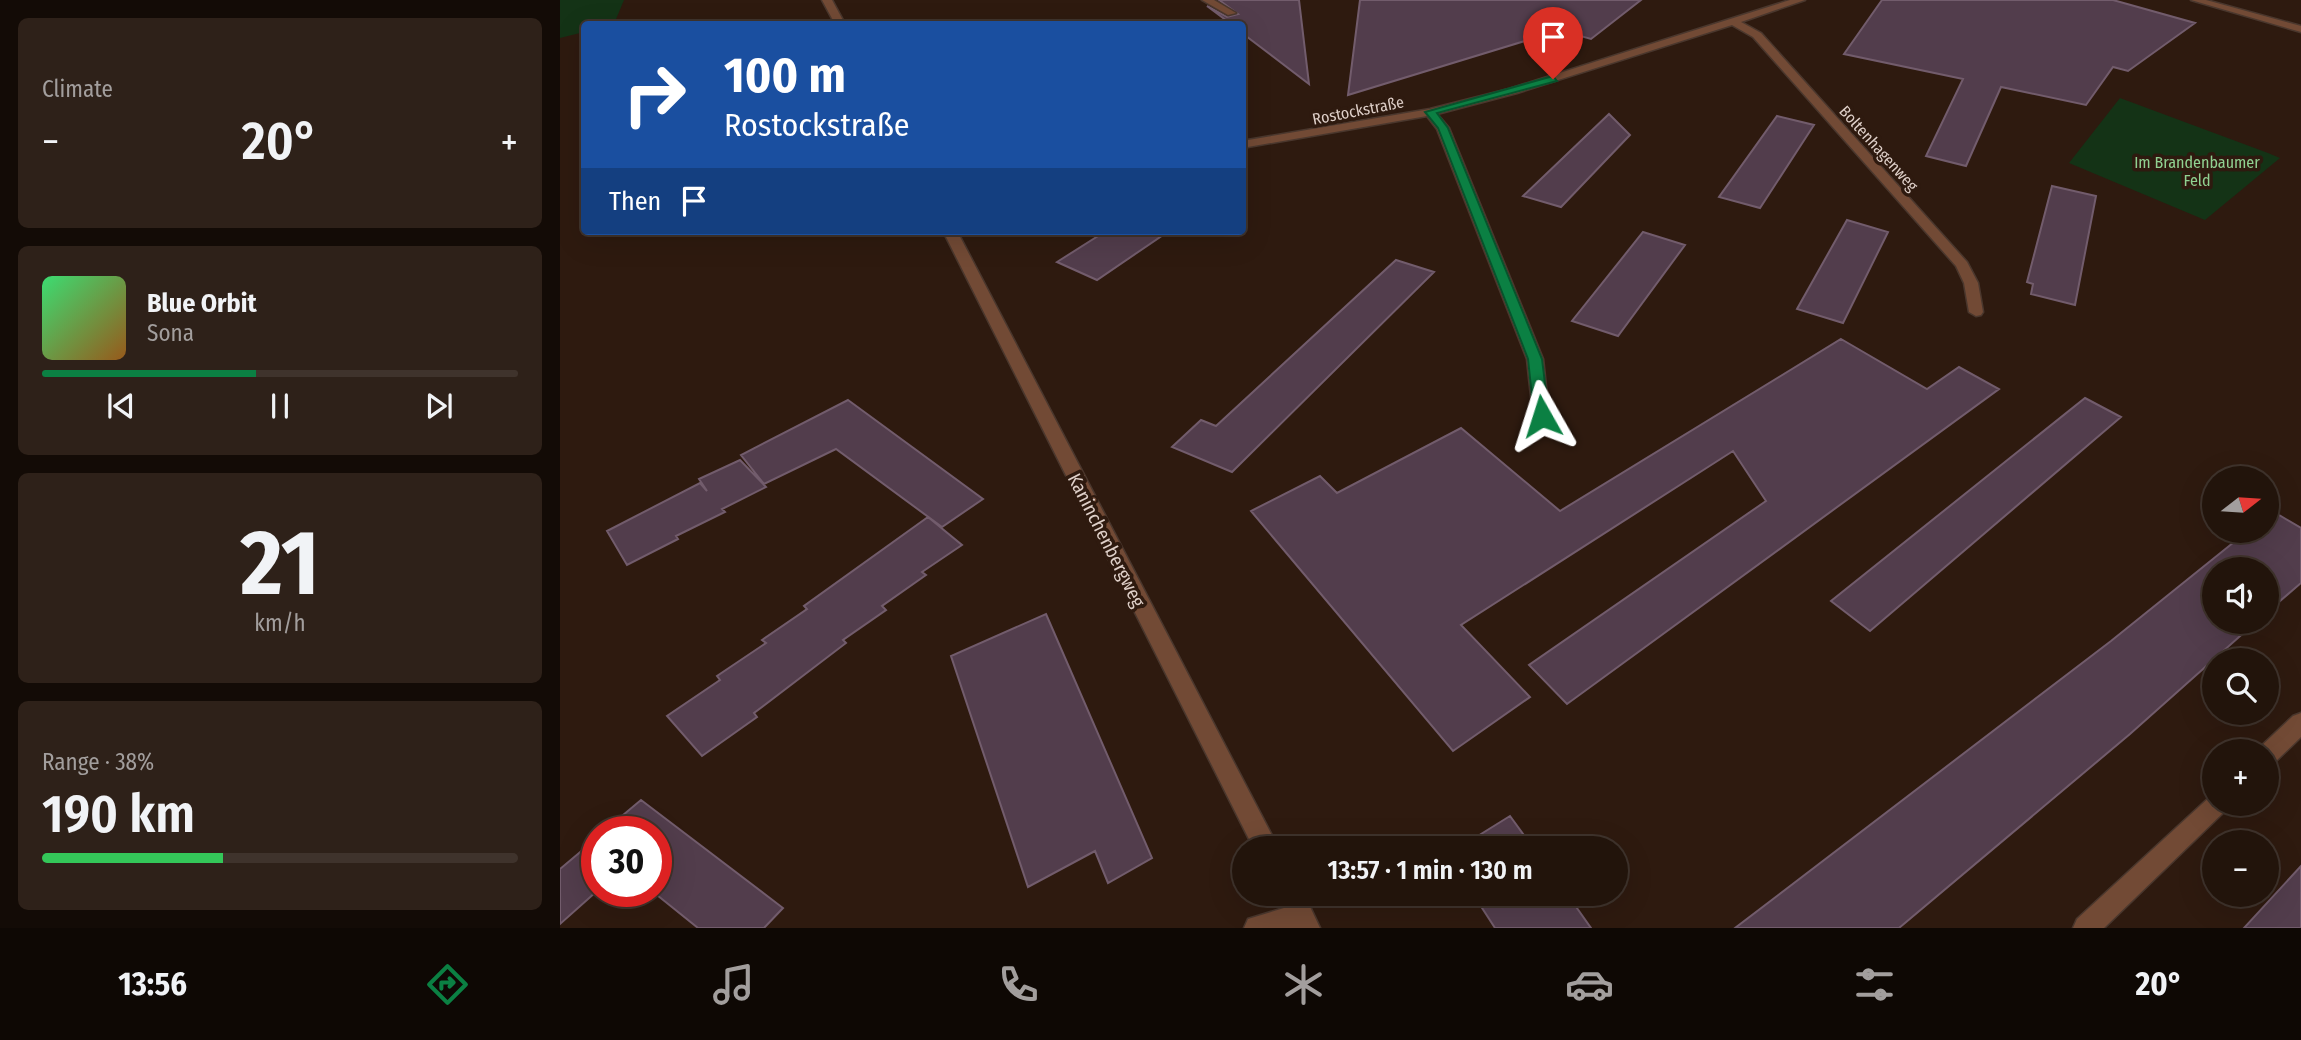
<!DOCTYPE html>
<html lang="en">
<head>
<meta charset="utf-8">
<style>
  body { margin:0; font-family:"Fira Sans Condensed",sans-serif; background:#2e2119; color:#f1f3f6; height:100vh; display:flex; flex-direction:column; font-size:26px; white-space:nowrap }
  * { box-sizing:border-box; margin:0 }
  p { font-size:23px; color:#a29e9d }
  .icon { flex:none; width:38px; height:38px; fill:none; stroke:currentColor; stroke-width:2; stroke-linecap:round; stroke-linejoin:round }
  .map { position:relative; flex:1; overflow:hidden }
  .details { display:flex; flex-direction:column; gap:18px; padding:18px; background:#130b06; width:560px }
  .details>* { flex:none }
  .guide { position:absolute; left:21px; top:21px; width:665px; height:214px; border-radius:7px; box-shadow:0 7px 28px #0002,0 0 0 2px #3f332c; background:#1a4fa0; color:#fff; overflow:hidden }
  .needle { width:46px; rotate:73deg }
  .fabs { position:absolute; left:1642px; top:466px; display:grid; gap:14px }
  .fabs a { display:grid; place-items:center; width:77px; height:77px; border-radius:50%; background:#22140b; box-shadow:0 7px 28px #0002,0 0 0 2px #3f332c; font-size:35px }
  .speed { position:absolute; left:21px; top:816px; display:flex; gap:14px; font-size:35px; font-weight:700; text-align:center }
  .speed>* { display:grid; place-content:center; width:91px; height:91px; border-radius:50%; background:#22140b; box-shadow:0 7px 28px #0002,0 0 0 2px #3f332c; line-height:1 }
  .speed .limit { border:10px solid #d22; background:#fff; color:#111 }
  .pin { position:absolute; display:grid; place-items:center; width:60px; height:60px; color:#fff; margin:-72px -30px; border-radius:50% 50% 50% 0; rotate:-45deg; box-shadow:0 0 7px #0007 }
  .pin .icon { rotate:45deg }
  .me { position:absolute; width:77px; margin:-38px; rotate:354deg; stroke-linejoin:round; filter:drop-shadow(0 0 5px #0008) }
  .turn { display:flex; align-items:center; gap:24px; height:147px; padding:0 28px; font-size:32px }
  .turn .icon { width:91px; height:91px; stroke-width:2.5 }
  .turn b { display:block; font-size:49px; line-height:60px }
  .then { display:flex; align-items:center; height:66px; padding:0 28px; background:#0003; gap:14px; font-size:26px }
  .big { font-size:52px; font-weight:600; line-height:1.1 }
  .details .widget { flex:1; display:flex; flex-direction:column; justify-content:center; gap:10px; min-width:0; padding:0 24px; border-radius:10px; background:#2e2119 }
  .details .dial { align-items:center; gap:0 }
  .dial b { font-size:91px; line-height:1 }
  .song { display:flex; align-items:center; gap:21px }
  .cover { width:84px; height:84px; border-radius:10px; background:linear-gradient(135deg,hsl(140 70% 55%),hsl(30 70% 35%)) }
  .played { height:7px; border-radius:4px; background:linear-gradient(90deg,#0b8043 45%,#3f332c 45%) }
  .keys { display:flex; justify-content:space-around; direction:ltr }
  .heat { display:flex; justify-content:space-between; align-items:center; font-size:38px; direction:ltr }
  .charge { height:10px; border-radius:5px; background:linear-gradient(90deg,#34c759 38%,#3f332c 0) }
  .trip { position:absolute; left:672px; top:836px; width:396px; height:70px; border-radius:35px; background:#22140b; box-shadow:0 7px 28px #0002,0 0 0 2px #3f332c; font-weight:600; line-height:70px; text-align:center }
  .tab-bar { display:flex; height:112px; justify-content:space-around; align-items:center; background:#0e0804; color:#a29e9d }
  .tab-bar .icon { width:49px; height:49px }
  .tab-bar .selected { color:#0b8043 }
  .tab-bar b { font-size:32px; color:#f1f3f6 }
  main { display:flex; flex:1; min-height:0 }
  .map>svg:first-child { display:block }
</style>
</head>
<body>
<main>
<section class="details">
<div class="widget"><p>Climate</p>
<div class="heat"><a>−</a><b class="big">20°</b><a>+</a></div>
</div>
<div class="widget">
<div class="song"><i class="cover"></i><div><b>Blue Orbit</b><p>Sona</p></div></div>
<div class="played"></div>
<div class="keys"><svg class="icon" aria-label="previous" viewBox="0 0 24 24"><path d="M18 5L8 12l10 7zM5 5v14"/></svg><svg class="icon" aria-label="pause" viewBox="0 0 24 24"><path d="M8 5v14M16 5v14"/></svg><svg class="icon" aria-label="next" viewBox="0 0 24 24"><path d="M6 5l10 7-10 7zM19 5v14"/></svg></div>
</div>
<div class="widget dial"><b>21</b><p>km/h</p></div>
<div class="widget"><p>Range · 38%</p><b class="big">190 km</b><div class="charge"></div></div>
</section>
<div class="map">
<svg width="1741" height="928" viewBox="0 0 1741 928">
  <rect width="100%" height="100%" fill="#2e1a0f"/>
  <!-- green -->
  <path fill="#143316" d="M0,0h64l-10,24h-30v8l-24,6z
    M1560,98l148,55 12,5 -75,62 -136,-57z"/>
  <!-- building -->
  <path fill="#523d4c" stroke="#725c6c" stroke-width="2" d="M659,0h80l10,84 -67,-51v-9h-11l-24,-18 20,11 11,-3z
    M800,0h281l-50,39 -25,-7 -2,-3 -216,66z
    M1322,0h231l82,23 -67,48 -15,-4 -27,38 -85,-18 -35,79 -40,-10 37,-77 -119,-25z
    M1049,114l21,21 -69,72 -38,-11z
    M1217,116l37,9 -54,83 -41,-11z
    M1492,186l44,10 -21,109 -44,-11 2,-10 -6,-2z
    M1287,220l41,12 -45,91 -46,-14z
    M546,231h63l-72,49 -40,-18z
    M1083,232l42,13 -67,91 -46,-15z
    M836,260l38,12 -202,200 -60,-25 29,-27 15,6z
    M1281,339l86,50 32,-22 40,22 -432,315 -38,-39 237,-164 -33,-50 -272,174 69,72 -77,54 -202,-240 69,-35 17,17 124,-65 99,83z
    M1525,398l36,19 -251,214 -39,-30z
    M288,400l135,99 -41,28 -106,-78 -72,35 -23,-29z
    M180,460l26,27 -44,22 3,3 -49,24 2,3 -51,26 -20,-34 93,-48 7,8 -8,-12z
    M1708,515h11l22,13v55l-35,30v-44h-52v52h43l-127,113 -231,194h-164l376,-287 138,-111h17z
    M368,517l34,28 -40,27 4,3 -44,31 4,4 -43,30 3,3 -92,70 3,4 -55,39 -35,-40 53,-36 -3,-4 49,-33 -4,-3 45,-31 -3,-3z
    M486,614l106,244 -44,25 -13,-32 -67,36 -77,-231z
    M81,800l142,108 -19,20h-66l-46,-37h4v-60h-52z
    M950,816l24,33h-77z
    M37,838v53l-37,33v-55z
    M1741,866v62h-57z
    M913,894h94l24,34h-96z"/>
  <g fill="none" stroke-linecap="round" stroke-linejoin="round">
    <defs>
      <path id="minor" d="M262,0h10l13,24h-10z
        M642,0h12l22,13 -8,2z
        M1230,0h15l-64,22 20,11 206,229 11,21 5,29 -2,3 -5,1 -7,-4 -5,-29 -8,-17 -203,-229 -21,-12 -215,68 -80,21 12,14 94,231 7,65 -8,6 -8,-6 -7,-65 -90,-230 -10,-13 -185,32v-7l188,-32 79,-20z
        M1631,0h15l95,26v6z
        M383,231h14l322,618h-25z
        M1741,713v24l-27,26 -8,3v-15h-9l1,-2 35,-33z
        M1654,793v10h15l-4,8 -121,117h-31l4,-9z
        M718,894h26l16,34h-76l4,-9 36,-11z"/>
    </defs>
    <!-- minor casing -->
    <use href="#minor" stroke="#4a372d" stroke-width="3"/>
    <!-- minor -->
    <use href="#minor" fill="#724a35" fill-rule="evenodd"/>
  </g>
  <!-- route -->
  <path fill="#0b8043" stroke="#07532c" stroke-width="2" d="M993,76l4,5 -120,32 11,15 94,231 7,57 -7,5 -8,-5 -6,-57 -90,-231 -13,-16z"/>
  <g text-anchor="middle" stroke-width="7" stroke-linejoin="round" paint-order="stroke">
    <!-- far-street labels -->
    <g font-size="16" fill="#decfc8" stroke="#2e1a0f">
      <text transform="translate(798 110) rotate(-11)" y="6">Rostockstraße</text>
      <text transform="translate(1319 148) rotate(48)" y="6">Boltenhagenweg</text>
    </g>
    <!-- far-park labels -->
    <g font-size="16" fill="#90d191" stroke="#2e1a0f">
      <text x="1637" y="168">Im Brandenbaumer<tspan x="1637" dy="18">Feld</tspan></text>
    </g>
    <!-- street labels -->
    <g font-size="19" fill="#decfc8" stroke="#2e1a0f">
      <text transform="translate(547 540) rotate(63)" y="7">Kaninchenbergweg</text>
    </g>
  </g>
</svg>
<div class="fabs">
<a><svg class="needle" viewBox="-14 -14 28 28"><path d="M0-13l5 13h-10z" fill="#e53935"/><path d="M0 13l5-13h-10z" fill="#a29e9d"/></svg></a>
<a><svg class="icon" aria-label="sound" viewBox="0 0 24 24"><path d="M4 9h4l5-4v14l-5-4H4zM17 9q2 3 0 6"/></svg></a>
<a><svg class="icon" aria-label="search" viewBox="0 0 24 24"><circle cx="10" cy="10" r="6"/><path d="M15 15l6 6"/></svg></a>
<a>+</a>
<a>−</a>
</div>
<div class="speed"><div class="limit">30</div></div>
<div class="pin" style="left:993px;top:79px;background:#d93025"><svg class="icon" aria-label="arrive" viewBox="0 0 24 24"><path d="M6 21V4h12l-3 4 3 4H6"/></svg></div>
<svg class="me" style="left:982px;top:416px" viewBox="-20 -20 40 40"><path d="M0-17L14 15 0 8-14 15z" fill="#0b8043" stroke="#fff" stroke-width="4"/></svg>
<div class="trip">13:57 · 1 min · 130 m</div>
<div class="guide">
<div class="turn"><svg class="icon" aria-label="right" viewBox="0 0 24 24"><path d="M7 20v-9h11M14 6l5 5-5 5"/></svg><div><b>100 m</b>Rostockstraße</div></div>
<div class="then">Then<svg class="icon" aria-label="arrive" viewBox="0 0 24 24"><path d="M6 21V4h12l-3 4 3 4H6"/></svg></div>
</div>
</div>
</main>
<nav class="tab-bar">
<b>13:56</b>
<svg class="icon selected" aria-label="directions" viewBox="0 0 24 24"><path d="M12 3l9 9-9 9-9-9zM9 14v-3h6M13 9l2 2-2 2"/></svg>
<svg class="icon" aria-label="music" viewBox="0 0 24 24"><path d="M9 18V5l10-2v13"/><circle cx="6" cy="18" r="3"/><circle cx="16" cy="16" r="3"/></svg>
<svg class="icon" aria-label="phone" viewBox="0 0 24 24"><path d="M5 4h4l2 5-3 2q2 4 5 5l2-3 5 2v4C11 20 4 13 5 4z"/></svg>
<svg class="icon" aria-label="climate" viewBox="0 0 24 24"><path d="M12 3v18M4 7l16 10M4 17L20 7"/></svg>
<svg class="icon" aria-label="car" viewBox="0 0 24 24"><path d="M5 17H2v-5l4-1 3-4h7l3 4 3 1v5h-3M9 17h6M6 11h13"/><circle cx="7" cy="17" r="2"/><circle cx="17" cy="17" r="2"/></svg>
<svg class="icon" aria-label="filters" viewBox="0 0 24 24"><path d="M4 7h16M4 17h16"/><circle cx="9" cy="7" r="2"/><circle cx="15" cy="17" r="2"/></svg>
<b>20°</b>
</nav>
</body>
</html>
